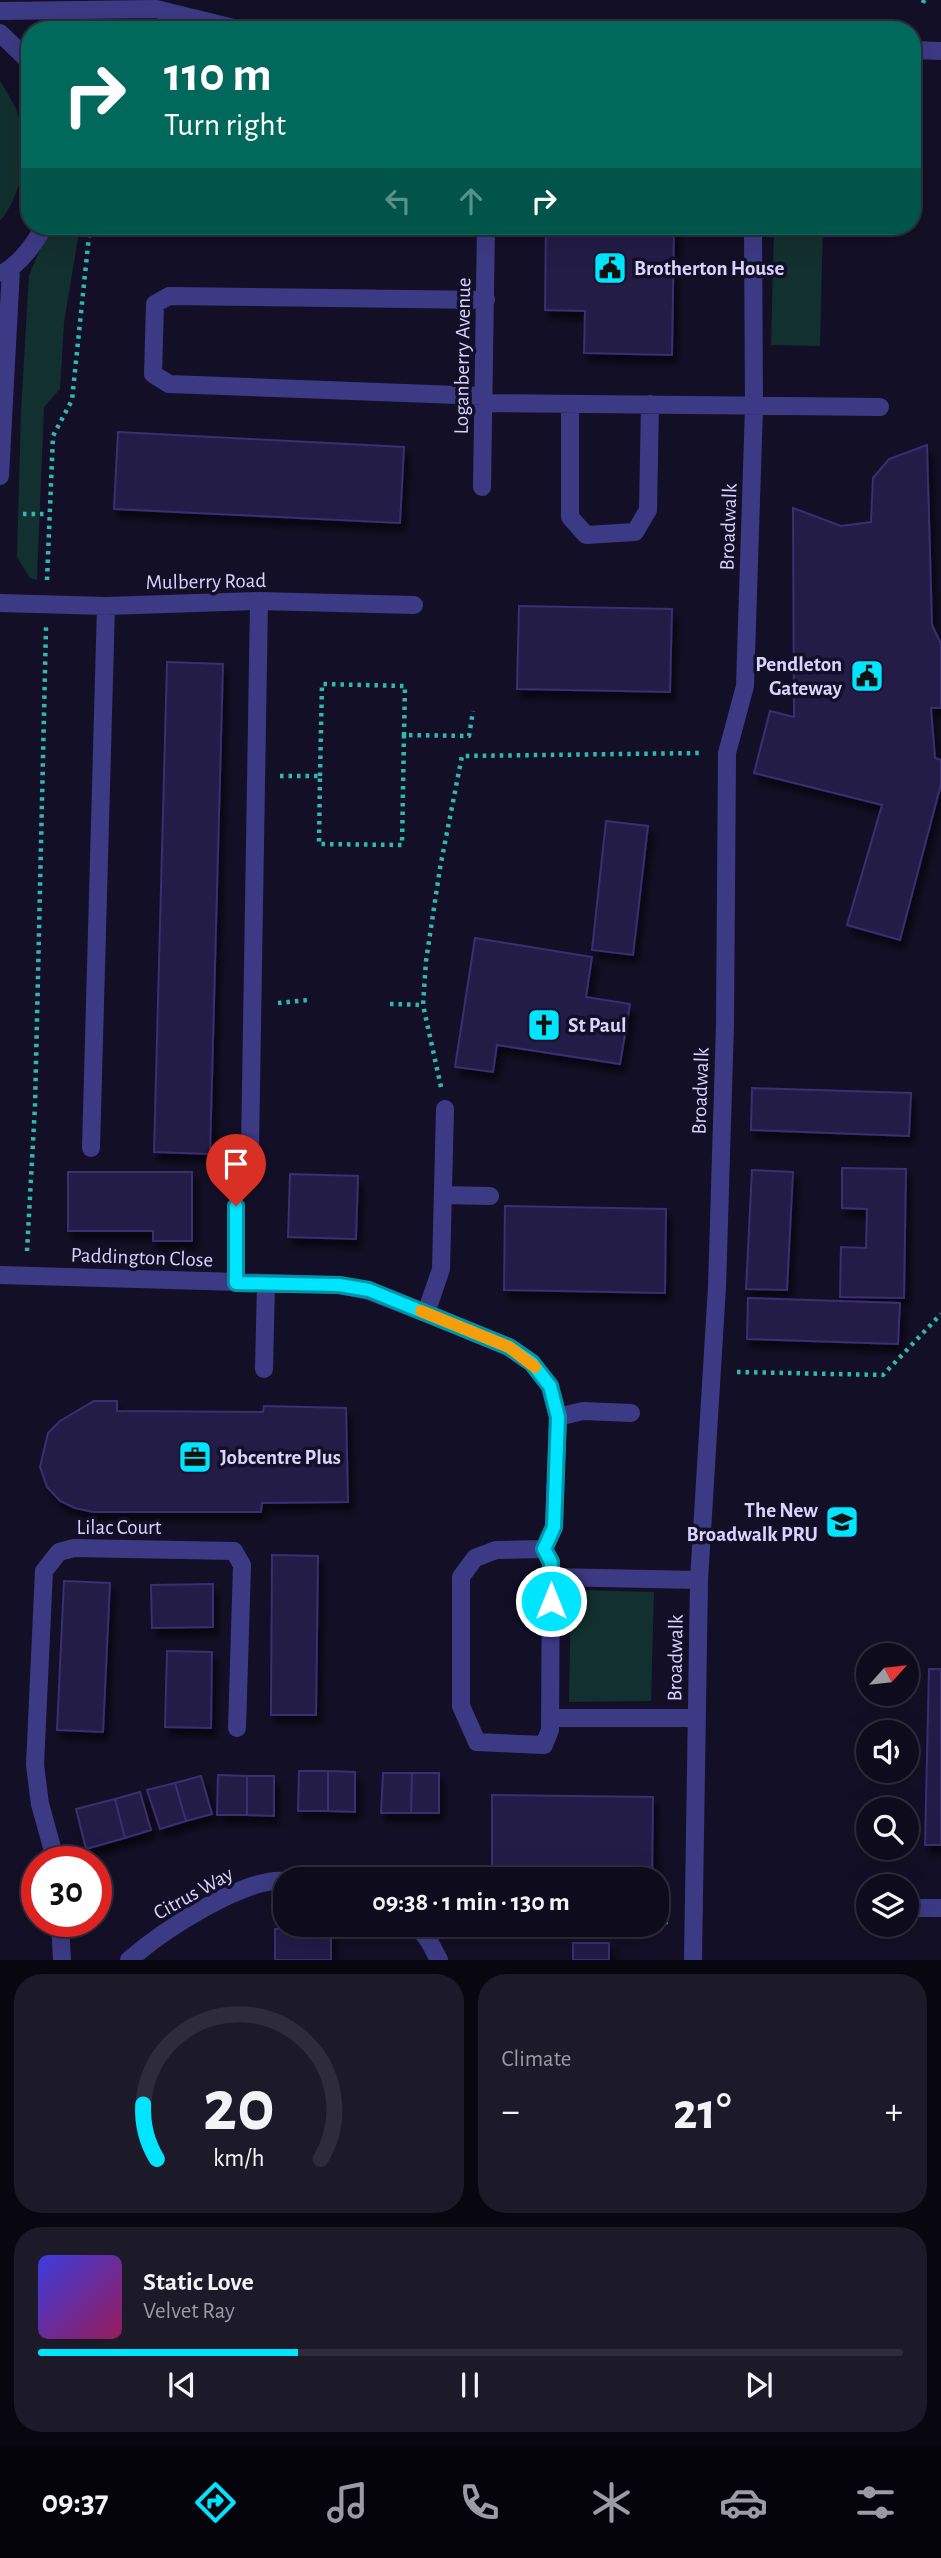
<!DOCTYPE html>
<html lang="en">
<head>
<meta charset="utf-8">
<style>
  body { margin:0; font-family:"Alegreya Sans",sans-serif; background:#1c1929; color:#f1f3f6; height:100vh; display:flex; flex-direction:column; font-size:26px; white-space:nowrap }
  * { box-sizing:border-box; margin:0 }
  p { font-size:23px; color:#9b9ba3 }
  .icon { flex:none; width:38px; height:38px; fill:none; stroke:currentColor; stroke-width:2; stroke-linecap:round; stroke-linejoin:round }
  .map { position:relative; height:1960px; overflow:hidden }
  .sheet { display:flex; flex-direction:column; gap:14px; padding:14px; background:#08060f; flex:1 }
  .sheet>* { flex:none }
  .hud { position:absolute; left:21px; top:21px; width:900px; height:214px; border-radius:28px; box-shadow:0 7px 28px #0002,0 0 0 2px #2e2b3b; background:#00695c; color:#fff; overflow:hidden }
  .needle { width:46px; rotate:63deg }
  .tools { position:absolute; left:856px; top:1643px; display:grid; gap:14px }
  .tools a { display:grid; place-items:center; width:63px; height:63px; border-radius:50%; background:#0e0b1c; box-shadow:0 7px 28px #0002,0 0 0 2px #2e2b3b; font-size:35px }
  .speed { position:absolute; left:21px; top:1846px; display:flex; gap:14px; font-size:35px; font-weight:700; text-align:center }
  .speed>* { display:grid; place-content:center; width:91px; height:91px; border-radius:50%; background:#0e0b1c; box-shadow:0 7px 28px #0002,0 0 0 2px #2e2b3b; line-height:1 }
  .speed .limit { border:10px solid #d22; background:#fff; color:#111 }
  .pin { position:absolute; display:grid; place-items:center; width:60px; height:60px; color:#fff; margin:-72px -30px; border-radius:50% 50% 50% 0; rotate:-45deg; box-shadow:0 0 7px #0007 }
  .pin .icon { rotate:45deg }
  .me { position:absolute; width:77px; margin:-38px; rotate:0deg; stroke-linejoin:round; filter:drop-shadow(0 0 5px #0008) }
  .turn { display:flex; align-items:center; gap:24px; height:147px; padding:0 28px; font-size:32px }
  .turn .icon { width:91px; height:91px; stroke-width:2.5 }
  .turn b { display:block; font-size:49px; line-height:60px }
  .lanes { display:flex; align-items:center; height:66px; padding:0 28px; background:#0003; justify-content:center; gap:35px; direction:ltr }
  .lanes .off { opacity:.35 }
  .big { font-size:52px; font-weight:700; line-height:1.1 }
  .sheet .tile { flex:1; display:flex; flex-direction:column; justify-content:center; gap:10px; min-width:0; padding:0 24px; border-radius:28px; background:#1c1929 }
  .sheet .dial { align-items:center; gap:0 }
  .dial svg { height:182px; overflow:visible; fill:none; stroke:#2e2b3b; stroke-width:7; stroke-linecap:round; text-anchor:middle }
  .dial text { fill:#f1f3f6; stroke:none }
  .song { display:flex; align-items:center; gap:21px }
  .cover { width:84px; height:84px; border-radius:10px; background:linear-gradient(135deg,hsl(240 70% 55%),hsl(330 70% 35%)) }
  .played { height:7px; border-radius:4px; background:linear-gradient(90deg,#00e5ff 30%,#2e2b3b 30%) }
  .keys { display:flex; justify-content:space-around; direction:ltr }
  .heat { display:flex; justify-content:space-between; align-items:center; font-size:38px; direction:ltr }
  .sheet .tiles { flex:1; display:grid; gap:14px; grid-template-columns:1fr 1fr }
  .tile:last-child { grid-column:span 2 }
  .trip { position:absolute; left:273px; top:1867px; width:396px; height:70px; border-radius:28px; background:#0e0b1c; box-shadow:0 7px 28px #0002,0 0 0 2px #2e2b3b; font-weight:700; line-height:70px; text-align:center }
  .menu { display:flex; height:112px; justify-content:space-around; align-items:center; background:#06040b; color:#9b9ba3 }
  .menu .icon { width:49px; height:49px }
  .menu .active { color:#00e5ff }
  .menu b { font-size:32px; color:#f1f3f6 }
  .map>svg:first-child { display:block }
</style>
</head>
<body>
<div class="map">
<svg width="941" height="1960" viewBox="0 0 941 1960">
  <defs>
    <filter id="shadow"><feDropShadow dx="4.5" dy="8" stdDeviation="3.5" flood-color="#0009"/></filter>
  </defs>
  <rect width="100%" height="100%" fill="#130f26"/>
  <!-- green -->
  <path fill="#12302f" d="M0,81c5,8 10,16 14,24 17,34 11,87 -14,116z
    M50,226h30l-16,97 -4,66 -16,18 -7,173 -7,-2 -13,-21 4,-145 8,-137z
    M774,226h49l-3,120 -49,-1z
    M579,1590l75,2 -3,109 -82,1 2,-107z"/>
  <!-- building -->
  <path fill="#241b47" stroke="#3b2d73" stroke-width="2" filter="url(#shadow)" d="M546,226h128l-2,129 -88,-2 1,-42 -40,-1z
    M118,432l286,15 -4,76 -286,-14z
    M927,445l5,180 9,19v64h-10l4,50 6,2v24l-41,156 -53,-15 35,-120 -128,-32 16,-62 24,6 -1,-209 48,18 30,-4 2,-44 16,-19z
    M519,606l153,3 -2,83 -153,-3z
    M167,662l56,2 -13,490 -56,-2z
    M606,821l42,5 -15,129 -41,-5z
    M475,938l117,19 -6,40 44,7 -10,60 -123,-19 -4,27 -38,-5z
    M752,1088l159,5 -2,43 -158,-6z
    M842,1168l64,1 -2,129 -64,-1 1,-50 25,1 1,-39 -25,-1z
    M752,1170l41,2 -6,118 -41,-1z
    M68,1172h124v69h-39v-10h-85z
    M290,1174l68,2 -2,63 -68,-2z
    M505,1206l161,3 -1,84 -161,-3z
    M748,1298l152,5 -2,41 -151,-5z
    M94,1401h23v10l146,1 1,-6 82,2 2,94 -86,1 -1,9h-168l-18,-4 -15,-7 -13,-14 -7,-20 8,-34 12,-12z
    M272,1555l46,1 -2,159h-45z
    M64,1581l46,2 -7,149 -46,-2z
    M213,1584v43l-61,1 -1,-43z
    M167,1651l45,1 -1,76 -46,-1z
    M929,1669h12v176h-16z
    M299,1771h29v40h-30z
    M328,1771l27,1v40l-27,-1z
    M383,1773h29l-1,40h-30z
    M412,1773h27v40h-28z
    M218,1775l29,1v39h-30z
    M201,1776l11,38 -26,7 -11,-38z
    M247,1776h27v40l-27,-1z
    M175,1783l11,38 -26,8 -13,-39z
    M140,1792l11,38 -26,8 -10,-39z
    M492,1795l161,2 -1,81 -160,-2z
    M115,1799l10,39 -39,11 -10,-40z
    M275,1929h56v31h-56z
    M573,1943h36v17h-36z"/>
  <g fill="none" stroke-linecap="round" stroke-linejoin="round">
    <!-- path -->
    <path stroke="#2fb8b0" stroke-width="4.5" stroke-dasharray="3.5 5" stroke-linecap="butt" d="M923,3l1,-3
      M23,514h25
      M47,580l6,-144 19,-36 18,-174
      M280,776h40l-1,68 83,1 2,-110 65,1 4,-25
      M320,776l2,-92 83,2 -1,49
      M278,1003l30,-3
      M390,1004l33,1
      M441,1087l-18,-82 3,-44 14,-93 22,-112 240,-3
      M27,1251l8,-145 11,-479
      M737,1372l146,3 58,-61
      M656,1922h13"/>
    <!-- minor -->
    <path stroke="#3d3a85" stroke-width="18" d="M0,11l156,-2 86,21
      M0,33l30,29
      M912,50l29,1
      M3,273c17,-9 33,-31 41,-47
      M483,396l-314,-12 -16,-10 2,-70 14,-8 317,4
      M483,403l397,4
      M570,404v113l16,18 49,-3 13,-22 2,-106
      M0,476l11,-207
      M482,487l4,-261
      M0,603l106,3 153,-5 155,4
      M91,1148l15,-542
      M250,1148l9,-547
      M443,1195l47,1
      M0,1275l339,10 30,6 57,22 83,34 23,16 18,23 8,31 -4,110 -10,22
      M236,1283v-77
      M426,1313l15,-44 4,-160
      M264,1369l2,-85
      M558,1417l25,-6 48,2
      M544,1549l7,13 -1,168 -6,15 -67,-3 -16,-36v-129l14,-19 21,-8z
      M551,1577l148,3
      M550,1718h147
      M56,1862l-16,-58 -5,-39 9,-194 15,-19 15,-4 160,3 8,14 -5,163
      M906,1908h35
      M60,1922l2,38
      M417,1925l12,16 10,19
      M129,1960c32,-28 114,-83 156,-79
      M693,1960l6,-380 18,-293 8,-263 2,-271 18,-67 9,-279 -1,-181"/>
  </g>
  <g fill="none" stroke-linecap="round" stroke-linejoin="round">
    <defs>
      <path id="route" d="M236,1206v77l103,2 30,5 140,57 23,16 18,23 8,31 -4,110 -10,22 7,13v39"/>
    </defs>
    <!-- route casing -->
    <use href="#route" stroke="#0095a6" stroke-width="18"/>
    <!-- route -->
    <use href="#route" stroke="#00e5ff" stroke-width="12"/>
    <!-- slow -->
    <path stroke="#f59e0b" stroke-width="12" d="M421,1311l88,36 26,20"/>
  </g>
  <!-- icons -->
  <defs>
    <symbol id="civic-square" viewBox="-11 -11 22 22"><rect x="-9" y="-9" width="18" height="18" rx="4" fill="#00e5ff" stroke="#130f26"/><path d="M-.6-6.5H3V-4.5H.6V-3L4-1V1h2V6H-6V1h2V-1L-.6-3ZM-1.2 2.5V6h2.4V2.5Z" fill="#111"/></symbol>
    <symbol id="church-square" viewBox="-11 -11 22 22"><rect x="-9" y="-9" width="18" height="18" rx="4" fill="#00e5ff" stroke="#130f26"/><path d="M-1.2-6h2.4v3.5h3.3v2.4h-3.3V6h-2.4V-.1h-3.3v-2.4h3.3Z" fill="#111"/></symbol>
    <symbol id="office-square" viewBox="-11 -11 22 22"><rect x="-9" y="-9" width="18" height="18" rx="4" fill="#00e5ff" stroke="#130f26"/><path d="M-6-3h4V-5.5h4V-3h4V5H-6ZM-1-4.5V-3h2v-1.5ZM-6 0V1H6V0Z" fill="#111"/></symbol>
    <symbol id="school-square" viewBox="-11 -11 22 22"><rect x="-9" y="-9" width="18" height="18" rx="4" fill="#00e5ff" stroke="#130f26"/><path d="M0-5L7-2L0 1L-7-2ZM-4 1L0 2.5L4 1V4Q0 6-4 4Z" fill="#111"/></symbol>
  </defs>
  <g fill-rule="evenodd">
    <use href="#civic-square" x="591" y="249" width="38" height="38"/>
    <use href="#civic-square" x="848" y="657" width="38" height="38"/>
    <use href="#church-square" x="525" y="1006" width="38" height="38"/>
    <use href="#office-square" x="176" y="1438" width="38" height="38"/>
    <use href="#school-square" x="823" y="1503" width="38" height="38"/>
  </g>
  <g text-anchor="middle" stroke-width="7" stroke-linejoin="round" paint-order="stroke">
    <!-- poi labels -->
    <g font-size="21" font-weight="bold" fill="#d9d4ff" stroke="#130f26" text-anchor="start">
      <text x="634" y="275">Brotherton House</text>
      <text x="842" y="671" text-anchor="end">Pendleton<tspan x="842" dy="24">Gateway</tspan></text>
      <text x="568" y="1032">St Paul</text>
      <text x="220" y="1464">Jobcentre Plus</text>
      <text x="818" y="1517" text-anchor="end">The New<tspan x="818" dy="24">Broadwalk PRU</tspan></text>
    </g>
    <!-- street labels -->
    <g font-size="21" fill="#d9d4ff" stroke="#130f26">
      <text transform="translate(462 356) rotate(-89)" y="7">Loganberry Avenue</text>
      <text transform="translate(728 527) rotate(-88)" y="7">Broadwalk</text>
      <text transform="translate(206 581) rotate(-1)" y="7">Mulberry Road</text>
      <text transform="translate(700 1091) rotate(-88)" y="7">Broadwalk</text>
      <text transform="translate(142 1257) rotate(2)" y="7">Paddington Close</text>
      <text x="119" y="1534">Lilac Court</text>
      <text transform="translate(675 1658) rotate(-89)" y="7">Broadwalk</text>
      <text transform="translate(193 1893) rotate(-29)" y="7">Citrus Way</text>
    </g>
  </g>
</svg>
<div class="tools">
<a><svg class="needle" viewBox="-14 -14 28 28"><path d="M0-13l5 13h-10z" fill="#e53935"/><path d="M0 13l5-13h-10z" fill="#9b9ba3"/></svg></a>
<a><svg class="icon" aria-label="sound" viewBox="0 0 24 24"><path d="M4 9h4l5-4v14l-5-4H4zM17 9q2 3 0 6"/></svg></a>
<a><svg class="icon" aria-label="search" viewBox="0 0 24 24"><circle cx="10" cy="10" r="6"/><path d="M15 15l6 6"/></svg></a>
<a><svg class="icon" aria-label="layers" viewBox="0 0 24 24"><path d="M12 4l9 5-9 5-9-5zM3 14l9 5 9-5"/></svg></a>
</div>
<div class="speed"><div class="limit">30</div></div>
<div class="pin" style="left:236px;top:1206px;background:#d93025"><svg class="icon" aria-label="arrive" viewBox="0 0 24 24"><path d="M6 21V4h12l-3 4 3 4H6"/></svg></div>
<svg class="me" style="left:551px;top:1601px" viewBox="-20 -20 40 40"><circle r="17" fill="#00e5ff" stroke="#fff" stroke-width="3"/><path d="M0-11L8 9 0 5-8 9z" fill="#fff"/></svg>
<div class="trip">09:38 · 1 min · 130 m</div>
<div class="hud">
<div class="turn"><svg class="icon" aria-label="right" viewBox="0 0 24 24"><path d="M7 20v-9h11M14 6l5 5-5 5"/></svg><div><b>110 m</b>Turn right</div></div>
<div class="lanes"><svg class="icon off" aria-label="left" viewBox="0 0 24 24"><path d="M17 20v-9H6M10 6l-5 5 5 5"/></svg><svg class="icon off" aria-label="ahead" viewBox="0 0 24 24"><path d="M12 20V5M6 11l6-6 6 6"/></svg><svg class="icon" aria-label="right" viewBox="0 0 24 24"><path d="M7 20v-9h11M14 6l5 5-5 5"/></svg></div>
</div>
</div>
<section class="sheet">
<div class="tiles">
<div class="tile dial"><svg viewBox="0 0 100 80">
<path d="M14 69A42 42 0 1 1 86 69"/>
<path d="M14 69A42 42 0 0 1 8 45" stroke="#00e5ff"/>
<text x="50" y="56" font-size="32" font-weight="700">20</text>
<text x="50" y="72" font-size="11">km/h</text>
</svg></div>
<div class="tile"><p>Climate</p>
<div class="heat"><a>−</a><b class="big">21°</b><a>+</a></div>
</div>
<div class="tile">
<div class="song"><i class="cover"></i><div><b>Static Love</b><p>Velvet Ray</p></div></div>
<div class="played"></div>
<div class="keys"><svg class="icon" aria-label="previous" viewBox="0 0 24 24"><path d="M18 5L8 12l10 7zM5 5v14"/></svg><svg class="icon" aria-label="pause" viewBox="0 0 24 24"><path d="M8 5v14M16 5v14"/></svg><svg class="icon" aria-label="next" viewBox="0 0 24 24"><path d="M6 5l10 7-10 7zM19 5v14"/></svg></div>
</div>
</div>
</section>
<nav class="menu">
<b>09:37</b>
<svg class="icon active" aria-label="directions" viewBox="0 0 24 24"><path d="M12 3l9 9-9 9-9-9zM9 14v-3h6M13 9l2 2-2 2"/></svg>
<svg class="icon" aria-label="music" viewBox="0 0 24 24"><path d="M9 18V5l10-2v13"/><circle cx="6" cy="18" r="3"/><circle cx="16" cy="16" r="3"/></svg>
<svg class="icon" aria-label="phone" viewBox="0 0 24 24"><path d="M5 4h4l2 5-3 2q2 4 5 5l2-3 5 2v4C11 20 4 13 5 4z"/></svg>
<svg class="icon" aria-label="climate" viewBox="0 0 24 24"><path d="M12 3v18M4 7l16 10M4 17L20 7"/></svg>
<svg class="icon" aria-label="car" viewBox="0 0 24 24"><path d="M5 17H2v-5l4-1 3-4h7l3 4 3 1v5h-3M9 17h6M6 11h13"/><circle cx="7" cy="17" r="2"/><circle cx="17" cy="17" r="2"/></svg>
<svg class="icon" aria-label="filters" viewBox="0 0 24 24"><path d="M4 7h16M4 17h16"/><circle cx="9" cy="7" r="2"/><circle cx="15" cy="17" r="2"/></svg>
</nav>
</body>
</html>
